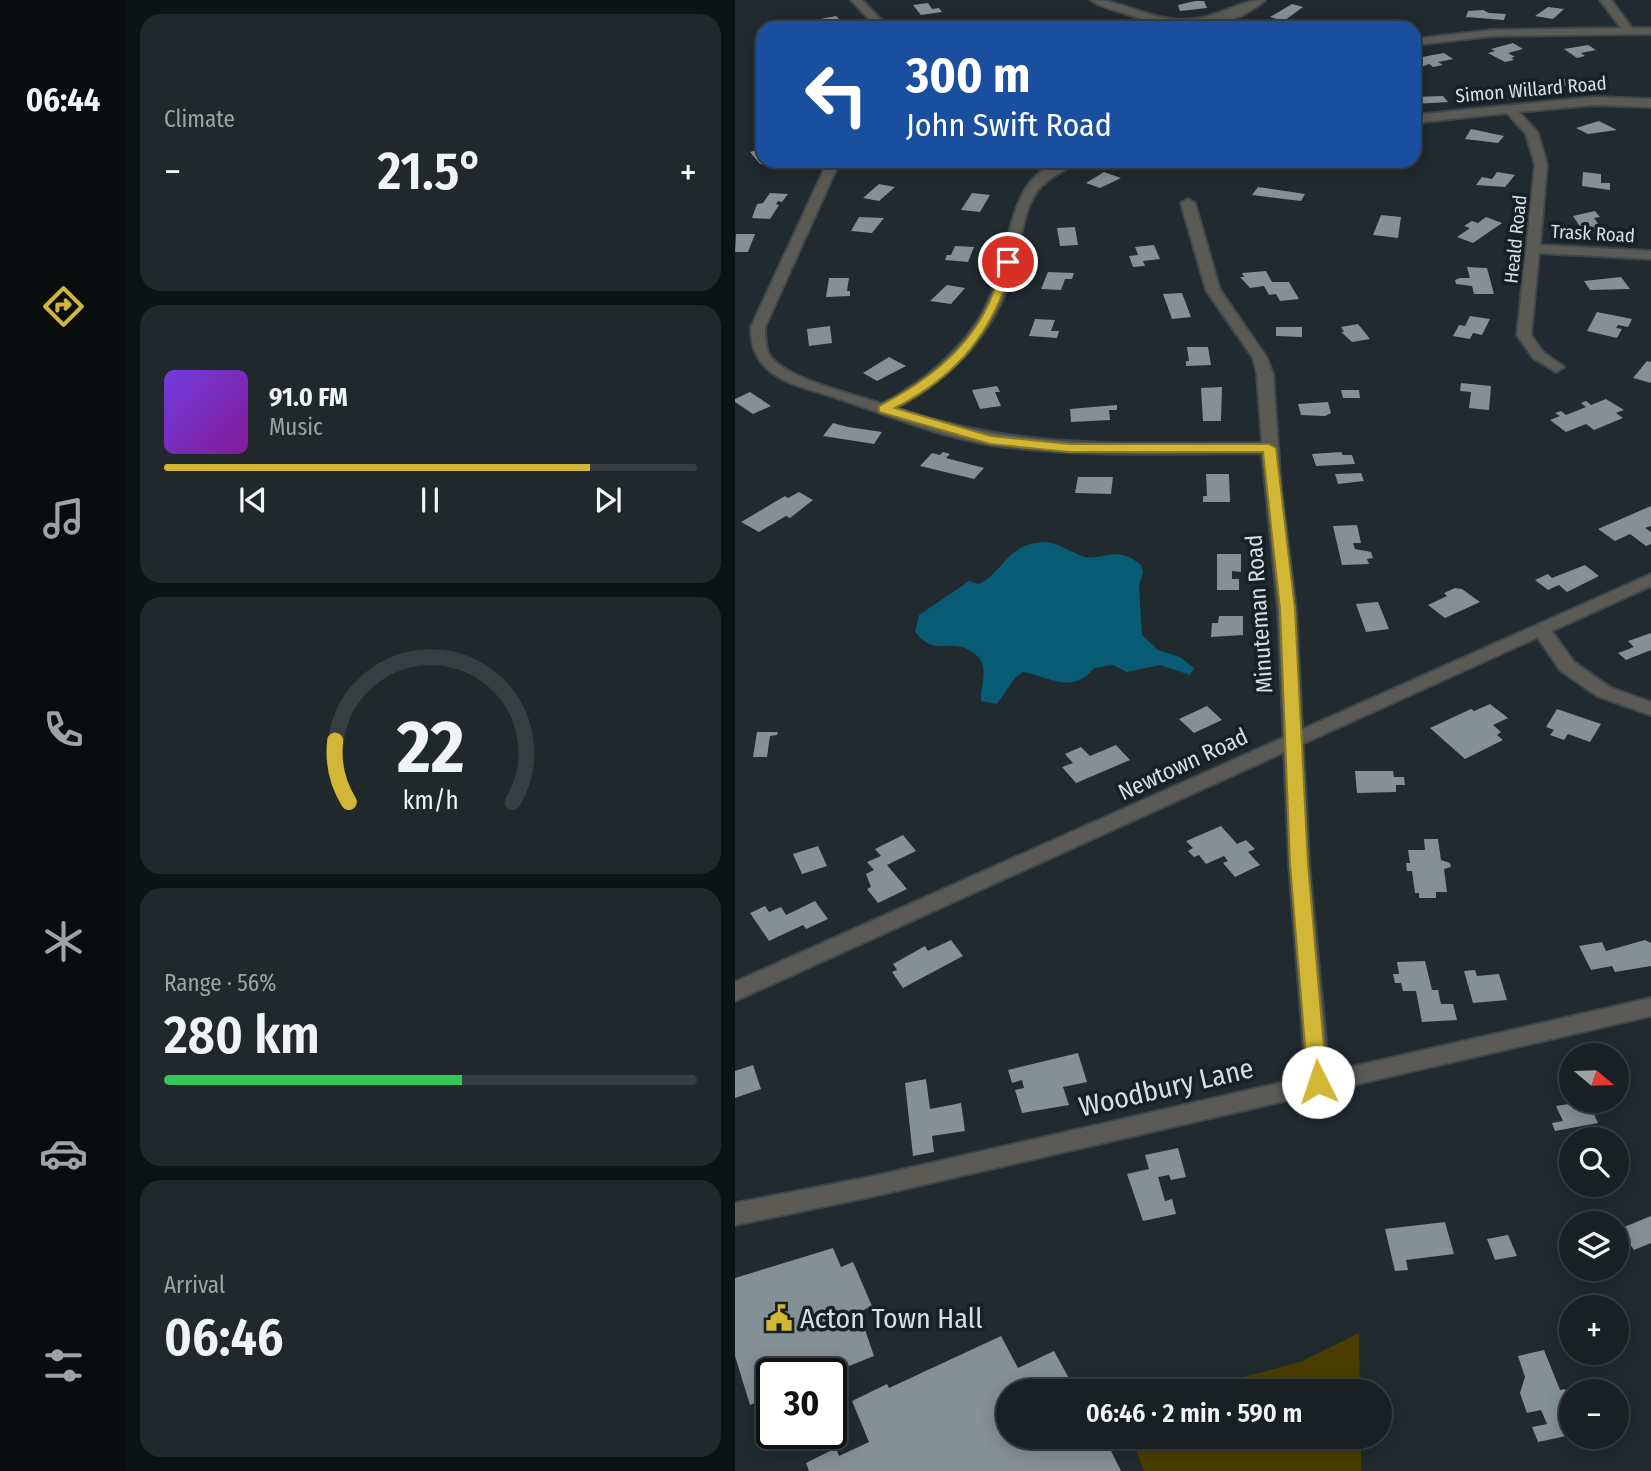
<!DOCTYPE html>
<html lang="en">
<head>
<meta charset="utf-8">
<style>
  body { margin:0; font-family:"Fira Sans Condensed",sans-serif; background:#21282b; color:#f1f3f6; height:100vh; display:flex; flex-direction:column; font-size:26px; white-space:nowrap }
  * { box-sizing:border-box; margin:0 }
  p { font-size:23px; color:#9fa3a6 }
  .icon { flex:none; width:38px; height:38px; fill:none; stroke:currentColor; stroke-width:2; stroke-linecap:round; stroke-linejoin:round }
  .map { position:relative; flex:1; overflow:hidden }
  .panel { display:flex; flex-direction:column; gap:14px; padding:14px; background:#0d1213; width:609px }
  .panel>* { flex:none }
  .top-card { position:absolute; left:21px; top:21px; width:665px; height:147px; border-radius:21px; box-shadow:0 4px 18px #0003,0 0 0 2px #363e41; background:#1a4fa0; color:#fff; overflow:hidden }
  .needle { width:46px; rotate:109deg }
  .fabs { position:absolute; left:824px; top:1043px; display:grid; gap:14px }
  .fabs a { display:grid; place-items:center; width:70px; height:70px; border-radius:50%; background:#182023; box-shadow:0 4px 18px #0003,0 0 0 2px #363e41; font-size:35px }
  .speed { position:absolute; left:21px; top:1358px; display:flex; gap:14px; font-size:35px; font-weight:700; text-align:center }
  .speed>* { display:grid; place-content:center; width:91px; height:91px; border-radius:50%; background:#182023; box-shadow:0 4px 18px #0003,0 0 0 2px #363e41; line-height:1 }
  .speed .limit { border:4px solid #111; border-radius:10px; background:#fff; color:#111 }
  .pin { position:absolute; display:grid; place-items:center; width:60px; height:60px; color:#fff; margin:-30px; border:4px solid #fff; border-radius:50%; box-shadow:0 2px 7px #0007 }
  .me { position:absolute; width:77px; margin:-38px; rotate:356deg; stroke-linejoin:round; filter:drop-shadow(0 0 5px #0008) }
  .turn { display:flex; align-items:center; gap:24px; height:147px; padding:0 35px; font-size:32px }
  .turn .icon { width:91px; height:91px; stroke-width:2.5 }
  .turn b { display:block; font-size:49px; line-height:60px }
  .big { font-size:52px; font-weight:600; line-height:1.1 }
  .panel .tile { flex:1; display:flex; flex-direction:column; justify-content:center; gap:10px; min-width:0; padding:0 24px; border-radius:21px; background:#21282b }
  .panel .dial { align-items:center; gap:0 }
  .dial svg { height:182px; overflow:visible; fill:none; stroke:#363e41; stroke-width:7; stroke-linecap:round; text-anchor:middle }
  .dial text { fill:#f1f3f6; stroke:none }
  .song { display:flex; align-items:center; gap:21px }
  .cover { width:84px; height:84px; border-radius:10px; background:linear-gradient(135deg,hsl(260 70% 55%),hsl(290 70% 35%)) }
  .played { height:7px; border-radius:4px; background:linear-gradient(90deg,#d2b736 80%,#363e41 80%) }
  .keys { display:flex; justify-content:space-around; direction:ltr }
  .heat { display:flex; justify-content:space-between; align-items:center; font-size:38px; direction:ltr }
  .charge { height:10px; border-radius:5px; background:linear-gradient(90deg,#34c759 56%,#363e41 0) }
  .trip { position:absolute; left:261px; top:1379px; width:396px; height:70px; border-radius:35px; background:#182023; box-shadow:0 4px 18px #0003,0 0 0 2px #363e41; font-weight:600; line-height:70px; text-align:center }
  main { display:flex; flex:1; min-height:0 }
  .dock { display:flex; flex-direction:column; width:126px; justify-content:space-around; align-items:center; background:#0a0d0e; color:#9fa3a6 }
  .dock .icon { width:49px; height:49px }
  .dock .on { color:#d2b736 }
  .dock b { font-size:32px; color:#f1f3f6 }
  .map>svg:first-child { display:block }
</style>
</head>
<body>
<main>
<nav class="dock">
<b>06:44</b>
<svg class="icon on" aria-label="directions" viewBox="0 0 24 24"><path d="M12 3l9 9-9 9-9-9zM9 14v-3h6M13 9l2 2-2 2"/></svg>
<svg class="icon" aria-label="music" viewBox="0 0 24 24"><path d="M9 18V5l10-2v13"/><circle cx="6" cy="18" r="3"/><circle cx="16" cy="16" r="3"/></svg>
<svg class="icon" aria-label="phone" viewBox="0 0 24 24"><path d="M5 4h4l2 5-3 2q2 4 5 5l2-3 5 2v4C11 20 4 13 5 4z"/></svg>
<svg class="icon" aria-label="climate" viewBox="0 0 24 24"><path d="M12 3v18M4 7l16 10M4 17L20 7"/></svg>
<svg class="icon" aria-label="car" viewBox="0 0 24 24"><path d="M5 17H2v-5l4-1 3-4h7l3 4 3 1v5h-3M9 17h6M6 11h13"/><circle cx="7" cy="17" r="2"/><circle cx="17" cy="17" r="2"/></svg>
<svg class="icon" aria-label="filters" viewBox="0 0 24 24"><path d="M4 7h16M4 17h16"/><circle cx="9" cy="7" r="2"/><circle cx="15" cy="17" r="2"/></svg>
</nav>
<section class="panel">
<div class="tile"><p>Climate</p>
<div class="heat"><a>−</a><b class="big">21.5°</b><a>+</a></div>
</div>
<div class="tile">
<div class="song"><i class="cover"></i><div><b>91.0 FM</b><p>Music</p></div></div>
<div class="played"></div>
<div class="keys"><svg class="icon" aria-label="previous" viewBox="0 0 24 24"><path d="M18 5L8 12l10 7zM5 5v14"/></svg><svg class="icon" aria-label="pause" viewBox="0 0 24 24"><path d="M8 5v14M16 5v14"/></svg><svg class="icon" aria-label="next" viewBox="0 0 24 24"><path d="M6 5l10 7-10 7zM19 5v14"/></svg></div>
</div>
<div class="tile dial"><svg viewBox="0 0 100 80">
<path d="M14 69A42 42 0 1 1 86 69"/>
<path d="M14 69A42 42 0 0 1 8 42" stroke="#d2b736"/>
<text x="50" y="56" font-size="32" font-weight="700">22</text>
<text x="50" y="72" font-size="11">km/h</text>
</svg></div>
<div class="tile"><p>Range · 56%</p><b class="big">280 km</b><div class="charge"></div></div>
<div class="tile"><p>Arrival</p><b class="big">06:46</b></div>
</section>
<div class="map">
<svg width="916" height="1471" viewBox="0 0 916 1471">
  <rect width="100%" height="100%" fill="#202a2f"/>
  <!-- green -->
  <path fill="#493d00" d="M624,1333l1,58h-170l110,-29z
    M396,1437h230v34h-217z"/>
  <!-- water -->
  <path fill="#085b74" d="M311,542c14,2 23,9 36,14 18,7 33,-13 59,9l2,8 -4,12 3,50 16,15 22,7 14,11 -4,7 -30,-10 -33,7 -14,-7 -19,3c-21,27 -44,9 -71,4l-8,6 -18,26 -16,-3c0,-24 12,-40 -16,-53 -23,-7 -31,7 -50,-16l4,-17 50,-34 10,3c28,-15 27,-41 67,-42z"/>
  <!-- building -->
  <path fill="#839095" d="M460,1h9l3,7 -27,3 -2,-6z
    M193,3l4,6 7,-1 3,4 -21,3 -8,-10z
    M557,4l11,3 -19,14 -14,-4z
    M813,7l16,2 -11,10 -18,-3z
    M748,10l6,3 17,1 -2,6 -38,-3 2,-6z
    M101,16l8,8 -14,3 -9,-8z
    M369,19l13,3 -3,2 10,2 -32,1z
    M653,20l3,2 16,-2 6,5 -25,3 -8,-7z
    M778,43l10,6 -15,4 7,4 -4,1 3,2 -9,2 -17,-9 7,-2 -4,-2z
    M853,45l8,5 -15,3 4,3 -8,2 -13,-9z
    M709,53l9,6 -15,3 5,3 -10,2 -4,-3 -15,6 3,-12z
    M823,78l23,3 10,1 -2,6 -14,-1 -20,-2z
    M759,86l8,9 -27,3 -6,-7z
    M708,96l5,6 -34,2v-7z
    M864,121l18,9 -29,4 -12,-6z
    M736,129l33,7 -6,7 -33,-4z
    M28,148v13l12,1 -15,2 -10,-12z
    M369,172l17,6 -21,10 -14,-5z
    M762,172l18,3 -10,12 -29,-2 6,-8 10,2z
    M848,172l18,2v9h9v7l-28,-4z
    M144,184l16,3 -16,14 -16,-3z
    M523,187l47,7 -4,7 -49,-6z
    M35,193l18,1 -6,8 -4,-1 -2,3 3,1 -9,14 -18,-1 5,-14 6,-1z
    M237,193l18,2 -10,17 -19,-2z
    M860,211l5,6 -6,1 10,14 -19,2 -12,-18z
    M646,215l20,2 -3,21 -25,-3z
    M124,217l25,1 -12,15 -21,-2z
    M751,217l16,6 -29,20 -16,-6 13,-9 -6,-2 8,-5 6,2z
    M340,227l3,18 -18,1 -3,-18z
    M1,234h19l-7,18h-13z
    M419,245l6,14 -17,2 2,5 -12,1 -4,-11 9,-1 -3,-8z
    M220,246l19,1 -6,15 -23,-2 2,-5h4z
    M732,267l20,1 7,26h-20l-2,-8 -16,-2 -1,-4 5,-2h10z
    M531,271l6,11h17l10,17 -19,2 -4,-7 -7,1 -5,-9 -14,2 -10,-11h4l-2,-4z
    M313,272l26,1 -2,6h-7l-4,11 -20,-1z
    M886,277l9,12 -40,1 -6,-9z
    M94,278h20l-2,13h3v5l-24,1z
    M212,285l18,3 -14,16 -21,-3z
    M447,293l9,24 -19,2 -9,-25z
    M862,312l35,7 -4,8 -10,-2 -2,3 6,1 -5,9 -30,-7z
    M735,316l20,3 -8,16 -9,-2 -3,6 -17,-3 6,-11 6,1z
    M300,319l20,1 -4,11h8l-2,7 -28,-2z
    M623,324l12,15 -18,3 -11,-10h3l-3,-5z
    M95,326l2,17 -23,3 -2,-17z
    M541,327h26v10l-26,-1z
    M452,347h21l3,18 -25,1v-5h3z
    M154,357l17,9 -29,15 -14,-8z
    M912,361l4,1v21l-18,-5z
    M726,383l30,3 -2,24 -20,-2 2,-16 -11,-1z
    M262,386l3,6h-5l6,14 -21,3 -8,-19z
    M487,387l-1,34h-18l-2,-33z
    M606,390h18l1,8h-17z
    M15,392l21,14 -18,8 -18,-12v-3z
    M871,399l18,11 -8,3 7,5 -29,12 -8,-6 -20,8 -16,-12 10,-4 -5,-3 6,-2 5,4 20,-8 -5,-4 5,-2 5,4z
    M593,402l3,11 -6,3 -24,-1 -3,-11z
    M382,405v5h-8l1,10 -39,2 -1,-13z
    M98,423l15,4 34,5 -8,12 -51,-8z
    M208,452l7,2 -4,4 38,10 -10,11 -54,-13 12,-13 8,2z
    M606,452l2,3h9l3,9 -39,2 -4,-12z
    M626,473l3,8 -26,3 -3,-10z
    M471,474h23l1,28h-27v-6h4z
    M343,477h35l-2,17 -36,-1z
    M64,492l14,8 -23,18 -4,-2 -27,16 -18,-10 44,-26 3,2z
    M916,506v20l-6,2 6,4v12l-5,2 -16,-12 -15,7 -17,-12z
    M622,525l4,18h-8l2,6 16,3 2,6 -6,1 2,5 -27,1 -9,-39z
    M482,554h24v18l-9,-1v8h7v11h-22z
    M850,565l14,11 -32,16 -8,-7 -11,5 -13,-10 13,-6 4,4z
    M720,588l7,1 18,13 -35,16 -17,-13 19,-9 -3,-3z
    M643,602l11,27 -23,3 -10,-28z
    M484,616h24v19l-32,2 1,-14h6z
    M916,633v17l-25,10 -8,-7 16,-6 -6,-6z
    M755,704l18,14 -15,7 8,7 -4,3 6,5 -38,19 -35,-31 41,-19 3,2z
    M472,706l15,14 -28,13 -15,-14z
    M822,709l44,15 -11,18 -22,-8 -4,6 -14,-5 4,-5 -8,-3z
    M22,732h21l-1,3 -7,1 -3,21h-14z
    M381,745l14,15 -54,23 -14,-16 11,-4 -8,-9 16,-7 9,9z
    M620,771h38l1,6h10l1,8h-9v7l-39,1z
    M486,826l16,18 9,-4 9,9 -7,3 12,13 -25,12 -12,-14 5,-2 -4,-5 -18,8 -7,-9 -5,2 -6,-6 5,-3 -7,-7z
    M168,835l13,16 -29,14 20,24 -29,14 -11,-14 4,-2 -5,-13 8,-4 -7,-8 14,-6 -6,-7z
    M689,839h14l3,21 9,3 1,4 -7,2 3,23h-11v6h-17v-5h-4l-3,-22h-5l-1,-8h4l-2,-13h17z
    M83,846l9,20 -25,8 -9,-20z
    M80,901l13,18 -22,10 -3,-4 -34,16 -19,-28 15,-7 4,6 12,-5 5,8z
    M216,940l12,16 -60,32 -11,-16 5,-2 -4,-6 32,-18 3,5z
    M910,940l6,3v23l-36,6 -3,-6 -21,4 -12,-24 23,-4 4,9z
    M690,961l7,29h6l3,14h12l4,16 -35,2 -6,-31h-13l-2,-8h-6l-2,-9h6l-2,-12z
    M740,970l2,6 22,-2 8,26 -34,3 -9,-32z
    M343,1053l9,29 -24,5 6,18 -47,8 -7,-23 9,-2 -2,-8 -10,3 -4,-13z
    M18,1065l8,24 -26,9v-27z
    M191,1079l4,30 31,-6 4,28 -33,5 2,16 -21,4 -8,-73z
    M853,1101l10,22 -43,8 -3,-8 11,-2 -7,-15z
    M443,1148l8,29 -15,3 -2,-5 -11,2 7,24 7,-2 4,15 -33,7 -16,-47 22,-5 -4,-14z
    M916,1216v27l-17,7 -15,-21z
    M710,1222l9,32 -48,6 2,10 -13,1 -10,-42z
    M773,1235l9,21 -22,4 -8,-21z
    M98,1248l8,19 12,-5 19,44 -13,6 15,44 -45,18h-57v22l-22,9 -15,-49v-78z
    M266,1336l17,32 36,-17 17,31h11l9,9h-83v46h96l17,34h-312l-3,-8 30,-15 3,8 30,-14 -17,-41 35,-17 2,4z
    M809,1350l16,40 5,-1 2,6 4,-1v41l-33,7 -6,-15 15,-3 -6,-14 -14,3 -7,-20 5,-16 -7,-21z"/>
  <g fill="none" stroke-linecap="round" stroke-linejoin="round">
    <defs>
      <path id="minor" d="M116,0h11l27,28h-12z
        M356,0c31,0 58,19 90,20 33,1 56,-20 84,-20 -38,34 -95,30 -139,14 -12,-4 -26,-7 -35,-14z
        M865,0h11l21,28h19v6l-159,2 -78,9v-6l78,-9 129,-2z
        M859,97l57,2v8l-57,-2 -75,7 19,21 9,32 -7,80 111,6v8l-112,-6 -8,82 12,17 21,15 -8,5 -23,-14 -16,-23 18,-170 -9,-31 -19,-21 -93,10v-8z
        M93,161h12l-75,166c0,9 0,18 4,27 14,25 86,40 113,50 39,-21 73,-48 97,-85 7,-12 13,-26 18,-39 15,-45 15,-119 79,-119 -11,11 -28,16 -38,29 -16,22 -17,52 -24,77 -16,63 -62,111 -118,141 122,43 240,35 366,35l-5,-69 -4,-16 -47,-68 -25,-87 7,-4 7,4 25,87 47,68 6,16 8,115 15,120 13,255 20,208 322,-74v18l-781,181 -135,28v-22l135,-26 436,-100 -17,-213 -11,-255 -16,-156c-89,0 -180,5 -270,-8 -52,-8 -102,-29 -152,-46 -40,-14 -90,-18 -89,-72z
        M806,623l6,2 27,37 37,26 40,14v13l-54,-19 -37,-26 -28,-41z"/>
      <path id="tertiary" d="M916,574v12l-916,415v-19z"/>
    </defs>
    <!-- minor casing -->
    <use href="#minor" stroke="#3d474c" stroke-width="4"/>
    <!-- tertiary casing -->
    <use href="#tertiary" stroke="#3d474c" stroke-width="4"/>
    <!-- minor -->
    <use href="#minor" fill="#5b5a55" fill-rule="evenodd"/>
    <!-- tertiary -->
    <use href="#tertiary" fill="#5b5a55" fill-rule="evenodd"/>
  </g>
  <!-- route -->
  <path fill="#d2b736" stroke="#887723" stroke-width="2" d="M269,260l10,2c-21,70 -55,113 -119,146l96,28 78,8h200l7,4 19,161 13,255 19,218 -2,6h-14l-3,-6 -18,-218 -10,-255 -17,-157h-194l-79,-8 -111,-32v-6c48,-25 92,-58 113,-110 5,-12 6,-25 12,-36z"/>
  <!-- icons -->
  <defs>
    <symbol id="civic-bare" viewBox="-9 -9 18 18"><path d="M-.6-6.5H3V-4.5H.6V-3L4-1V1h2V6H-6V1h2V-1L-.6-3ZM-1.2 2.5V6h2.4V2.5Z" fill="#d2b736" stroke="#172025" stroke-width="2.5" paint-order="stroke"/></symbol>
  </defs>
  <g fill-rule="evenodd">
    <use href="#civic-bare" x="25" y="1299" width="38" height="38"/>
  </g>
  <g text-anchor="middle" stroke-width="7" stroke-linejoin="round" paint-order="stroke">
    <!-- far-street labels -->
    <g font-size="19" fill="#d8dfe2" stroke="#172025">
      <text transform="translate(796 89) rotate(-5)" y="7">Simon Willard Road</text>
      <text transform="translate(858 233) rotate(3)" y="7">Trask Road</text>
      <text transform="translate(780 239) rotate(-84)" y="7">Heald Road</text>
    </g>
    <!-- street labels -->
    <g font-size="23" fill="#d8dfe2" stroke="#172025">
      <text transform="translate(524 614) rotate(-94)" y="8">Minuteman Road</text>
      <text transform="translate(448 764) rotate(-25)" y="8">Newtown Road</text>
    </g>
    <!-- near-street labels -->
    <g font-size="28" fill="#d8dfe2" stroke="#172025">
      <text transform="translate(431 1087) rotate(-13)" y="10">Woodbury Lane</text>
    </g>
    <!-- near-poi labels -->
    <g font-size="28" fill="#d8dfe2" stroke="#172025" text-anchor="start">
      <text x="65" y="1328">Acton Town Hall</text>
    </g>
  </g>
</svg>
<div class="fabs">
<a><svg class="needle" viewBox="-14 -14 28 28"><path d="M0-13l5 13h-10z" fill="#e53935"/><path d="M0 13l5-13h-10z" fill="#9fa3a6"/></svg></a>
<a><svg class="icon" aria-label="search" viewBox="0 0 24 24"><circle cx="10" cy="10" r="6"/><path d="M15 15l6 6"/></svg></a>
<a><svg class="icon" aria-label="layers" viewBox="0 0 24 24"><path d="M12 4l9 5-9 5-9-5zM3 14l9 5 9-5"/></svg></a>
<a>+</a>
<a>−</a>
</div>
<div class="speed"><div class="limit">30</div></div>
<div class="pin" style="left:273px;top:262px;background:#d93025"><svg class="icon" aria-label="arrive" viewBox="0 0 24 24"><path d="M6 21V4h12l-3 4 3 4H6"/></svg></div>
<svg class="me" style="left:583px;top:1082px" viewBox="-20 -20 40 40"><circle r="19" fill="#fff"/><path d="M0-13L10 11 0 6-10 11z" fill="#d2b736"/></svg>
<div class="trip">06:46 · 2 min · 590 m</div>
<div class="top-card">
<div class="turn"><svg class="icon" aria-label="left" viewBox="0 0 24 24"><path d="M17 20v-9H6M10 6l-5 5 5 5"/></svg><div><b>300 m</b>John Swift Road</div></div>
</div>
</div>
</main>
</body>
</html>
